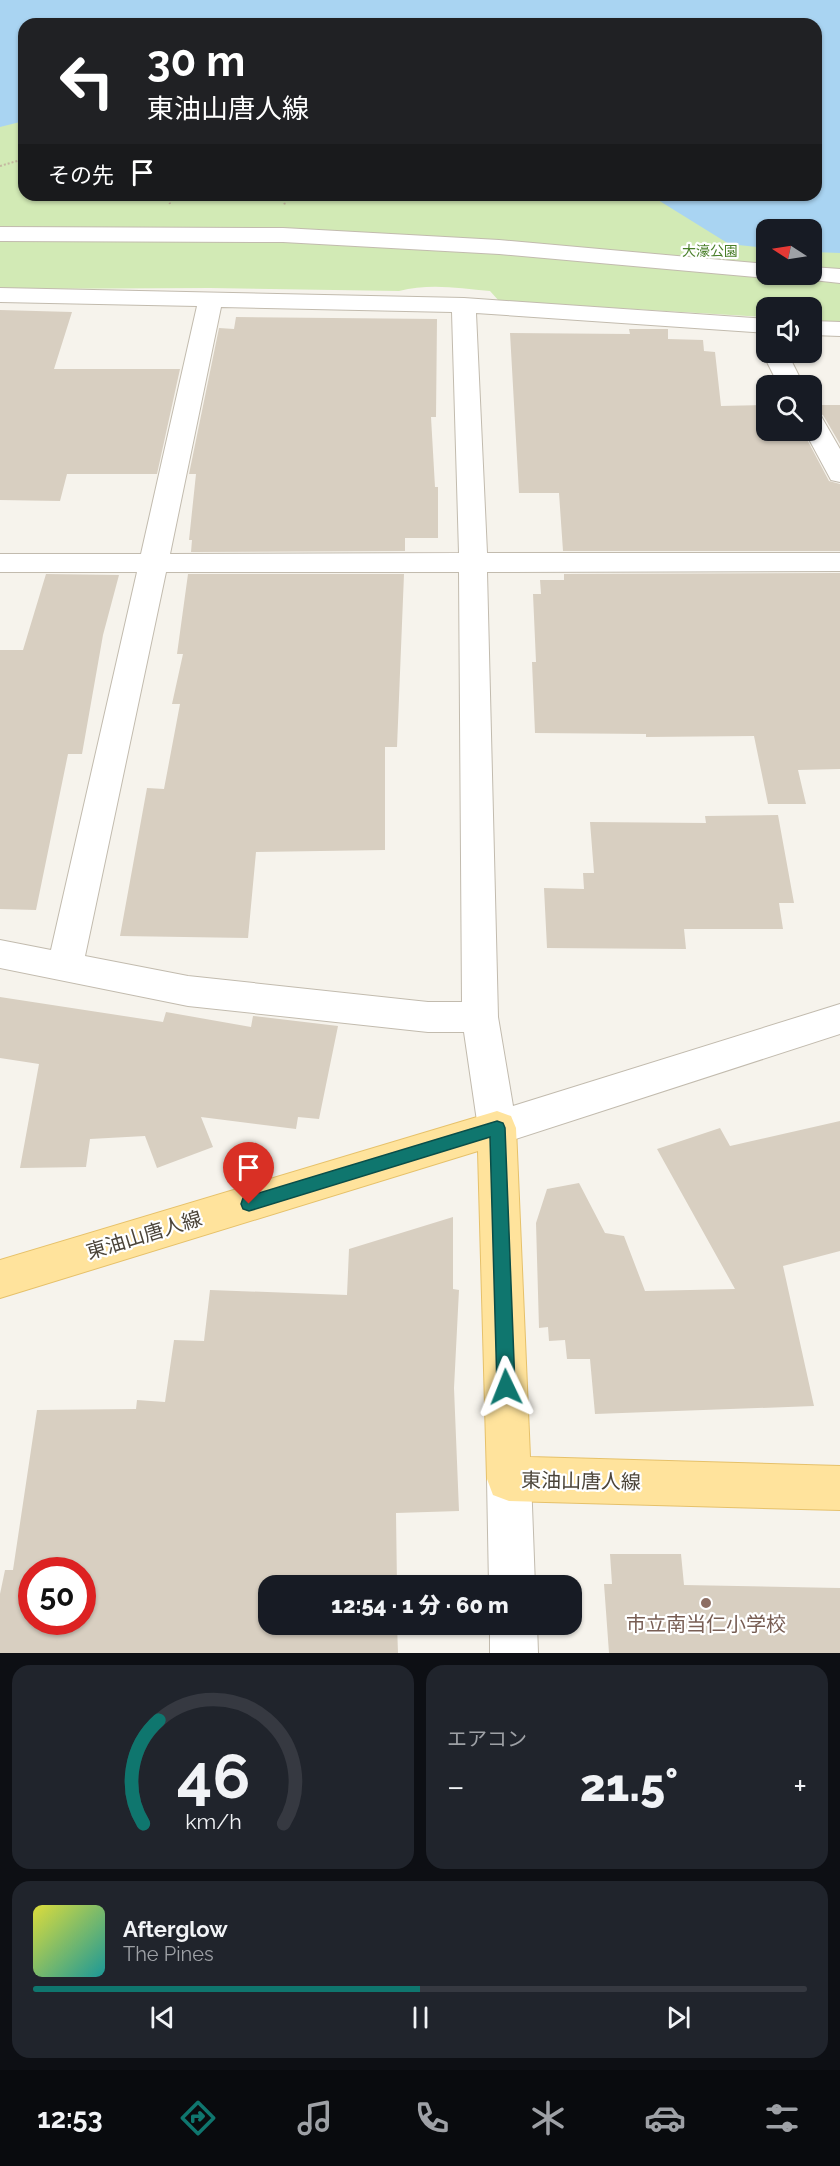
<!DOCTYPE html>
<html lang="ja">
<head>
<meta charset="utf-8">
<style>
  body { margin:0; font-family:Raleway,"Noto Sans JP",sans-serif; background:#20242c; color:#f1f3f6; height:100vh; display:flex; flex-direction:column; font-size:22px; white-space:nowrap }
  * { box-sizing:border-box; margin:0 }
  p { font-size:20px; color:#9ea1a6 }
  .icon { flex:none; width:33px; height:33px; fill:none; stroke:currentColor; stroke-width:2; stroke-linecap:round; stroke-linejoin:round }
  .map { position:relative; height:1653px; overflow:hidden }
  .details { display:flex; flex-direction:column; gap:12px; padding:12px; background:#0d0f14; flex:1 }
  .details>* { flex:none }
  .guide { position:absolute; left:18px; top:18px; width:804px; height:183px; border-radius:18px; box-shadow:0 2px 4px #0004; background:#202124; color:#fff; overflow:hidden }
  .needle { width:39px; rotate:282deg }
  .fabs { position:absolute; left:756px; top:219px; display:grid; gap:12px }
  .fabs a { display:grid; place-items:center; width:66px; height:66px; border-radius:12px; background:#171b24; box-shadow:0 2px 4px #0004; font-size:30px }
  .speed { position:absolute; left:18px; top:1557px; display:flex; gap:12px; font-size:30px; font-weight:700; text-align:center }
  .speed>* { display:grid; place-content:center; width:78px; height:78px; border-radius:50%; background:#171b24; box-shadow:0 2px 4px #0004; line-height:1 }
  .speed .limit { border:9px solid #d22; background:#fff; color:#111 }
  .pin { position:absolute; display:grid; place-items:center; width:51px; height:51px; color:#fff; margin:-62px -26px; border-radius:50% 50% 50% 0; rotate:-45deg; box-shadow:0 0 6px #0007 }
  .pin .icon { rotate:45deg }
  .me { position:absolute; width:66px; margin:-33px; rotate:358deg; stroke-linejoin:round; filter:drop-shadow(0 0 4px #0008) }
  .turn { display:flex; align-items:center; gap:21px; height:126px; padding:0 30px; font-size:27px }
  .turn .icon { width:78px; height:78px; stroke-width:2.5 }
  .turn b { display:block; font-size:42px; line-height:51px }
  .then { display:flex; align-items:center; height:57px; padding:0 30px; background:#0003; gap:12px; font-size:22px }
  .big { font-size:45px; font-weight:800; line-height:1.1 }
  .details .card { flex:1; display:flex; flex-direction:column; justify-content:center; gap:9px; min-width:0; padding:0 21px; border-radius:18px; background:#20242c }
  .details .dial { align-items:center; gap:0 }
  .dial svg { height:156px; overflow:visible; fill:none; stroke:#363941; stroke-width:7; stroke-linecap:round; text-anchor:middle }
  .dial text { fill:#f1f3f6; stroke:none }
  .song { display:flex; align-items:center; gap:18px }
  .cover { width:72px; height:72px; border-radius:9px; background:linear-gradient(135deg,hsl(60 70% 55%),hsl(180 70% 35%)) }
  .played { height:6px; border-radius:3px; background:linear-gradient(90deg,#0f766e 50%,#363941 50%) }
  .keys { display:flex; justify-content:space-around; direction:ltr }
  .heat { display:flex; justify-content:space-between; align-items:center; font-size:33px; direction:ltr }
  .details .tiles { flex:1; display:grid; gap:12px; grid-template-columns:1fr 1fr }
  .card:last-child { grid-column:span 2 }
  .trip { position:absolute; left:258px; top:1575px; width:324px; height:60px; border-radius:18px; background:#171b24; box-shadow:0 2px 4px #0004; font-weight:800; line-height:60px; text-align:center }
  .tab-bar { display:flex; height:96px; justify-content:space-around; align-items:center; background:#090b0e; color:#9ea1a6 }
  .tab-bar .icon { width:42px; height:42px }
  .tab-bar .on { color:#0f766e }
  .tab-bar b { font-size:27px; color:#f1f3f6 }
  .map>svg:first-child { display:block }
</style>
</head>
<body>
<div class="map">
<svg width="840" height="1653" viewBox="0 0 840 1653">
  <rect width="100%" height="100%" fill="#f6f3ec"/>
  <!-- green -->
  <path fill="#d2eab5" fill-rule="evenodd" d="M0,0h840v322l-28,-2v-12h-46v9l-267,-16 -9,-10c-31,-3 -61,-8 -91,0l-189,-3 -210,1zM24,24h792v171h-792zM766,230h46v44h-46z"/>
  <!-- water -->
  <path fill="#a9d4f2" d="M0,0h840v253l-28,-1v-22h-46v18l-37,-4 -71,-44 -33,-5h191v-171h-792v97l-24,6z"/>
  <!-- building -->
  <path fill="#d8cfc1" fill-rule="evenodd" d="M0,310l72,2 -18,57h126l-23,105h-90l-7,27 -60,-1z
    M236,317l201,2 -1,98h-5l4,70h3v51h-33v13l-214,1 1,-12h-3l7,-66h-7l30,-146 15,1z
    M629,329h39v10l35,1 1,11 11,1 6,54 45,-1v25h36l27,51 11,3v67h-277l-4,-58h-40l-9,-160 120,1z
    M812,405h28v39l-17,-29 -11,-4z
    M840,573v196l-42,1 8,34h-38l-14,-68 -108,1v-3l-111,-1 -3,-71h4l-3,-68h8l-1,-14h24v-6z
    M46,574l73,1 -16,60 -21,119h-14l-32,156 -36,-1v-259h23z
    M188,574h216l-7,173h-12v103l-129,2 -8,86 -128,-2 27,-148 17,1 16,-85h-8l11,-50h-6z
    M778,815l16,88h-15l4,26h-99l2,20 -139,-1 -3,-60 40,1 -1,-16h11l-4,-51 116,1 -1,-7z
    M0,997l163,25 3,-10 85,15 2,-11 85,10 -19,93 -21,-2 -2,12 -95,-12 12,30 -56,21 -12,-32 -55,3 -4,28 -66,1 19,-104 -39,-6z
    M840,1121v130l-57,15 31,140 -219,8 -5,-55h-23l-2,-19 -16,1 -1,-14 -9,1 -3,-105 11,-34 32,-6 26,50 19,3 21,55 90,-2 -78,-140 63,-21 10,18z
    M453,1217v72l6,1 -5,98 5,123 -63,2 1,73h-129v38h129l1,29h-398v-59l5,-24h8l24,-160 99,-1 1,-9 28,2 9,-62 30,1 6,-51 137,5 2,-46zM32,1570h50v52h-50z
    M610,1554h71l3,31 156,3v65h-231l-5,-69h8z"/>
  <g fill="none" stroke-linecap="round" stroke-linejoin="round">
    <defs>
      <path id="minor" d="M0,227l283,1 216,12 267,24v10h9l-9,4 -267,-24 -216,-12 -283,-1z
        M812,267l28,2v14l-36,-4 -3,-5h11z
        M0,288l464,10 302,21v14l-290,-20 11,240h353v18l-353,1 11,445 15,89 327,-102v30l-343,111 -14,-5 -5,-12 -14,-96h-36l-240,-26 -188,-38v-28l51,10 86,-378h-137v-18h141l56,-248 -197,-4zM221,307l231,5 7,241 -289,1zM166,572h293l3,430h-34l-240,-26 -103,-20z
        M812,321l28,1v14l-28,-1z
        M766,346v6h21l17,34h-25l-17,-34z
        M812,413l9,3 19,33v33l-9,-2 -27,-50h8z
        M509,1457l16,6 6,16 4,107h-46l-2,-107 6,-16z
        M490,1624h47l1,29h-48z"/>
      <path id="major" d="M497,1111l14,5 5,12 14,329 310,9v44l-331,-9 -16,-6 -6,-16 -9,-328 -478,147v-38z"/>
    </defs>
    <!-- minor casing -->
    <use href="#minor" stroke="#c2bbae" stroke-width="2"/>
    <!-- major casing -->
    <use href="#major" stroke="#e6c16a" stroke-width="2"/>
    <!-- path -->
    <path stroke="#c4b79f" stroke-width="2" stroke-dasharray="2 2" stroke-linecap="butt" d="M0,166l24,-7
      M167,195l3,9
      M282,195l3,10"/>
    <!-- minor -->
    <use href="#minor" fill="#fff" fill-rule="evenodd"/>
    <!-- major -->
    <use href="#major" fill="#ffe39c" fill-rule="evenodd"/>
  </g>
  <!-- route -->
  <path fill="#0f766e" stroke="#0a4d48" stroke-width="1.5" d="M497,1121l6,2 2,5 10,259 -2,6 -7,3 -6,-3 -3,-6 -7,-250 -241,74 -6,-2 -2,-5 2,-6 6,-2z"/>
  <!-- markers -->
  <circle fill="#8d6e63" stroke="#fff" stroke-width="2" cx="706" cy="1603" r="6"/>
  <g text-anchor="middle" stroke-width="4.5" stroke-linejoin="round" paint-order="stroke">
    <!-- far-park labels -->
    <g font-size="14" fill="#4a7f2a" stroke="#fff">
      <text x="710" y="256">大濠公園</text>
    </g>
    <!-- near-street labels -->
    <g font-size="20" fill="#4b4439" stroke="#fff">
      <text transform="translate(144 1235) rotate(-17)" y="7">東油山唐人線</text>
      <text transform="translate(581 1481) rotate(1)" y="7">東油山唐人線</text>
    </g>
    <!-- near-education labels -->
    <g font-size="20" fill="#785e54" stroke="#fff">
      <text x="706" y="1631">市立南当仁小学校</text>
    </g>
  </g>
</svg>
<div class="fabs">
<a><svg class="needle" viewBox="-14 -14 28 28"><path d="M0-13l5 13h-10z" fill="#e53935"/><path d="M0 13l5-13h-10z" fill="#9ea1a6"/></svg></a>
<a><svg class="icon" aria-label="sound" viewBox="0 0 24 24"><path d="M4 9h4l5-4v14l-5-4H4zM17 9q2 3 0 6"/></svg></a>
<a><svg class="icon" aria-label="search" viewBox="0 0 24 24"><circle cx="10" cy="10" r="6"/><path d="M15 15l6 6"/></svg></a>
</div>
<div class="speed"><div class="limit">50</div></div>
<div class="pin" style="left:249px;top:1204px;background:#d93025"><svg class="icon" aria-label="arrive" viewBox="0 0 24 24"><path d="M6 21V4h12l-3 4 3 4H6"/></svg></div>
<svg class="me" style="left:506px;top:1387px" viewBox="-20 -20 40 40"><path d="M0-17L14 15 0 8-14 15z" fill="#0f766e" stroke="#fff" stroke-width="4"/></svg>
<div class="trip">12:54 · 1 分 · 60 m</div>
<div class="guide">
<div class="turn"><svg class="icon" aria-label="left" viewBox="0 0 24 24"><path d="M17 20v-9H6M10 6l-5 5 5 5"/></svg><div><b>30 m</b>東油山唐人線</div></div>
<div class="then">その先<svg class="icon" aria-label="arrive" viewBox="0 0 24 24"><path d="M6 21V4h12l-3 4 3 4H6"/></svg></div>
</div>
</div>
<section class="details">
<div class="tiles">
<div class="card dial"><svg viewBox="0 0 100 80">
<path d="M14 69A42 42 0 1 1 86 69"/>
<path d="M14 69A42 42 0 0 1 22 16" stroke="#0f766e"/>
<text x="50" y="56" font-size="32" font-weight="700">46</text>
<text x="50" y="72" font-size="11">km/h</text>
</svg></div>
<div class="card"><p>エアコン</p>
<div class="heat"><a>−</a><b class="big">21.5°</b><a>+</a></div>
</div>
<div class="card">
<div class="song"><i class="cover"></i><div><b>Afterglow</b><p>The Pines</p></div></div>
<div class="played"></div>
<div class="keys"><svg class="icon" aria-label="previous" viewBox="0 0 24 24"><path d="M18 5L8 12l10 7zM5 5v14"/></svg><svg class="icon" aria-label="pause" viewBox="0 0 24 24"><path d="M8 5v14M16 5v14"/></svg><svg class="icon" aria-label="next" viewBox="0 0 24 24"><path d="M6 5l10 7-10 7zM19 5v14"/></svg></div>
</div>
</div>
</section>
<nav class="tab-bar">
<b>12:53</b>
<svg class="icon on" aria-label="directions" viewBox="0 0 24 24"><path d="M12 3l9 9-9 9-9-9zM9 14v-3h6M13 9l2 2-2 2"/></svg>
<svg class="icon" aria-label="music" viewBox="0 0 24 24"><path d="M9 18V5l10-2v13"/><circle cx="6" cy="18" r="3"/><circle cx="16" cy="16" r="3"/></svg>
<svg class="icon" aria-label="phone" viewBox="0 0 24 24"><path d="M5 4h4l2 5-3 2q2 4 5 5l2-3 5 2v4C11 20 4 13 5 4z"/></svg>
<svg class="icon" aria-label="climate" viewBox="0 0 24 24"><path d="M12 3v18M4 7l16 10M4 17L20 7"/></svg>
<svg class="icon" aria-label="car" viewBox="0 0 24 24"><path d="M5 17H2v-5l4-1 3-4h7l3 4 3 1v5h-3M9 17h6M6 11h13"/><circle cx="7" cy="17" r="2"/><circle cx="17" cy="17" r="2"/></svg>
<svg class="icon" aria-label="filters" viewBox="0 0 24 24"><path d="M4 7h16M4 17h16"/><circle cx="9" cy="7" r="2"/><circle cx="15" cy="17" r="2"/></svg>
</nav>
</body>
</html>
